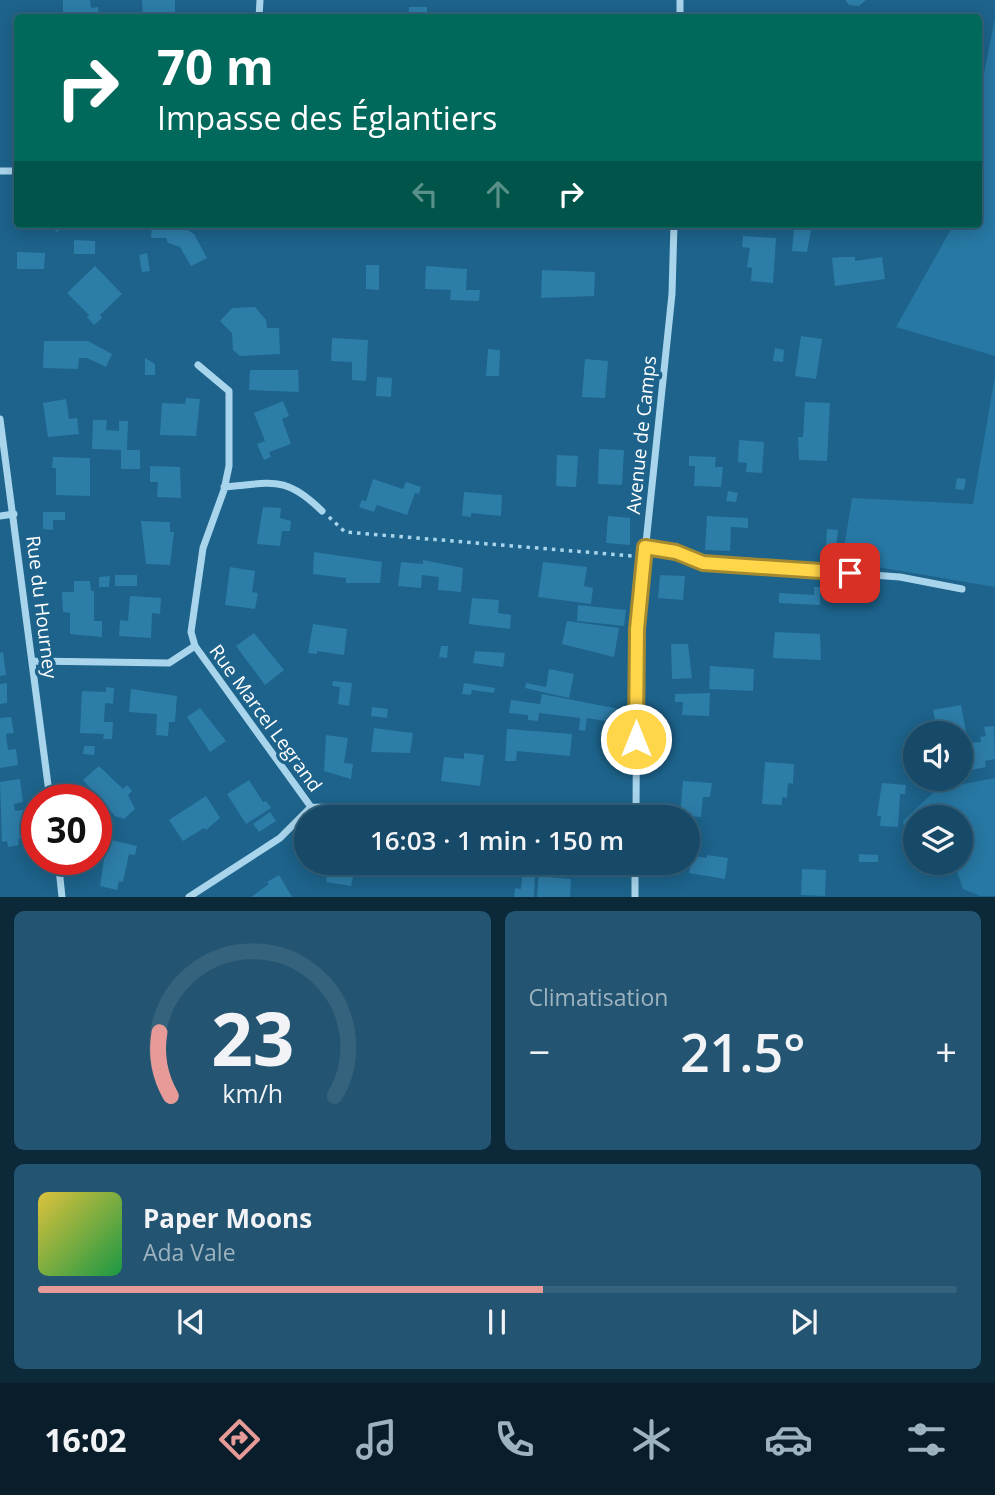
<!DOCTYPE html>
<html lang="fr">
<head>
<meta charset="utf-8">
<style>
  body { margin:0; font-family:"Open Sans",sans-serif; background:#235471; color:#f1f3f6; height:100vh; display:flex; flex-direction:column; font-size:26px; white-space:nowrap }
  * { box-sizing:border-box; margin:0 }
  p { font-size:23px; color:#9eb3c0 }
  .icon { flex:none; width:38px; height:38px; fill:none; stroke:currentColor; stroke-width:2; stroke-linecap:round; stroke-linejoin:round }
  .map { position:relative; height:897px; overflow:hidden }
  .sheet { display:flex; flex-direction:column; gap:14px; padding:14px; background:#0c2939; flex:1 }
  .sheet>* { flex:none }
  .guide { position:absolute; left:14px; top:14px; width:968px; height:214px; border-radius:7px; box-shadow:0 4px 18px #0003,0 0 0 2px #35627c; background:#00695c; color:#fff; overflow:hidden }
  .fabs { position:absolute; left:903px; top:721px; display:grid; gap:14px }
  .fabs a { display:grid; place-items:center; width:70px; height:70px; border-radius:50%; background:#164a68; box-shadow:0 4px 18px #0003,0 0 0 2px #35627c; font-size:35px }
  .speed { position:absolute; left:21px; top:784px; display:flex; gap:14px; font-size:35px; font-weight:700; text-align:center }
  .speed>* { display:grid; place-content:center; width:91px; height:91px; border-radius:50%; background:#164a68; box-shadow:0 4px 18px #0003,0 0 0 2px #35627c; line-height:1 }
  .speed .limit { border:10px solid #d22; background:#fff; color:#111 }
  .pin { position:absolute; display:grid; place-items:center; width:60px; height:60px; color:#fff; margin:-30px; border-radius:14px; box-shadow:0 4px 10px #0006 }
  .me { position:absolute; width:77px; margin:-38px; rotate:0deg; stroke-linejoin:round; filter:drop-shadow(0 0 5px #0008) }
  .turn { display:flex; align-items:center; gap:24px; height:147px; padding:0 28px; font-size:32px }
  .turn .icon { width:91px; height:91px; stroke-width:2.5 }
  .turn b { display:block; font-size:49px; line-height:60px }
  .lanes { display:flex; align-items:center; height:66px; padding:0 28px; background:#0003; justify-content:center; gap:35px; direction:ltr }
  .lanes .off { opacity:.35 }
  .big { font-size:52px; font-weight:600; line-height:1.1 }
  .sheet .tile { flex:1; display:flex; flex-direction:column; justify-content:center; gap:10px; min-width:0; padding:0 24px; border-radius:10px; background:#235471 }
  .sheet .dial { align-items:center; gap:0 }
  .dial svg { height:182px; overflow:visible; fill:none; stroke:#35627c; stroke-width:7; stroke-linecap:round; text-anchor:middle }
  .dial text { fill:#f1f3f6; stroke:none }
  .song { display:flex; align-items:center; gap:21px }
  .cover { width:84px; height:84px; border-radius:10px; background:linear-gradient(135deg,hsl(50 70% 55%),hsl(140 70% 35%)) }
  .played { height:7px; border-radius:4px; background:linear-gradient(90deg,#e69b98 55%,#35627c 55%) }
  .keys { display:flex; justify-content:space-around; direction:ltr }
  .heat { display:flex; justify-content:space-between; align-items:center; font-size:38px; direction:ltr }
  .sheet .tiles { flex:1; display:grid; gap:14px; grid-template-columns:1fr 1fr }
  .tile:last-child { grid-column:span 2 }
  .trip { position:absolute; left:294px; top:805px; width:406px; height:70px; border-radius:35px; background:#164a68; box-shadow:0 4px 18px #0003,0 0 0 2px #35627c; font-weight:600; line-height:70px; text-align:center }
  .tabs { display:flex; height:112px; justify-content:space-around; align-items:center; background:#091e2a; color:#9eb3c0 }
  .tabs .icon { width:49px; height:49px }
  .tabs .active { color:#e69b98 }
  .tabs b { font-size:32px; color:#f1f3f6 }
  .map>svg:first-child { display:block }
</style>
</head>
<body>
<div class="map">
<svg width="995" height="897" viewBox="0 0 995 897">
  <rect width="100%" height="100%" fill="#1d638b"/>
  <!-- green -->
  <path fill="#2778a4" d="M995,18v338l-99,-29 58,-103h24v-120z
    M995,376v211l-153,-26 10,-63 121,6z
    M995,778v118h-15l-17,-7 -9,-26h7v-46h-46v30l-7,1 -5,-27 34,-32z"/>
  <!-- building -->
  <path fill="#2d7da9" d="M63,0h27l1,8 7,-1 1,11h-36z
    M142,0h33v16l-32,1z
    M845,0h21l-7,6 -10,-1z
    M409,7h18v11h-19z
    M52,224h22l-18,8z
    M152,224h25l17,10 13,24 -16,8 -11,-19 -12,-4 -2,-5h-15z
    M794,229l17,1 -4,22 -15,-1z
    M743,236l33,2 -3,45 -22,-2 1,-13 -5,-1 3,-19 -8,-1z
    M74,240l21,1v13h-21z
    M17,252l28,1 -1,16h-27z
    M147,253l3,18 -8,1 -3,-17z
    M841,257h14v4l27,-4 3,22 -50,7 -3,-28z
    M366,265h13v25l-13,-1z
    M95,266l27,28 -22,21 2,3 -8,7 -7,-8 2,-2 -22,-22z
    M426,266l41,3 -1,21h14l-1,11 -29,-1 1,-10 -26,-1z
    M542,270l53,2 -1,24 -53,2z
    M255,307l11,13 1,8h12l1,26 -40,2 -7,-6 -1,-17 -12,-12 12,-13z
    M801,336l21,3 -6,40 -21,-3z
    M332,338l36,2 -2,41 -14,-1v-18l-21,-1z
    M44,341h44l24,13 -6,13 -19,-9h-8l-1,11 -35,-1z
    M775,348l9,2 -1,12 -10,-1z
    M488,349l12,1 -1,26h-13z
    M145,358l10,6v11h-10z
    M585,359l23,2 -3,37 -23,-1z
    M250,370h48l1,22 -50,-2z
    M377,377l15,1 -1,19 -15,-1z
    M186,398l14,1 -4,37 -36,-1 2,-32 23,1z
    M66,399l3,20 8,-1 2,16 -31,3 -5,-34z
    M283,401l6,15 -7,3 9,25 -22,8 2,5 -7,3 -7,-16 8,-3 -11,-28z
    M805,402l25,1 -3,58 -28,-1 -1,-23h5z
    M93,420h14l-1,10 13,1v-10h9l-1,29h13v19h-19v-19l-29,-1z
    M739,440l25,2 -2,31 -16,-1 1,-9 -9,-1z
    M599,449l25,1 -2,35 -24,-1z
    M557,455l21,1 -2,31 -20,-1z
    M689,456l27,1 -1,10h8l-2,20 -27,-1 1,-20h-6z
    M53,457l37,1v38l-34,-1v-27h-4z
    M150,466l30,1 1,31 -24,-1 1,-15h-8z
    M957,478l9,1 -2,11 -9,-1z
    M373,479l30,10 3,-7 15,5 -2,7 -4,-1 -8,22 -30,-10 -3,7 -15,-5 3,-7 4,1z
    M728,491l10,2 -2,9 -10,-1z
    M464,492l38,3 -1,21 -30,-3v4l-9,-1z
    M263,507l18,1 -1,10 11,3 -1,10h-8l-2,15 -23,-2z
    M43,512h22v8h-12v10l-10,-1z
    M608,516l22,2v27l-24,-2z
    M707,516l41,2v10l-17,-1 -1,24 -25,-1z
    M141,521l29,1v10h4l-4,33 -24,-1z
    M827,529l11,1 -2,18 -10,-3z
    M314,552l68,10 -2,21h-34v-5l-33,-4z
    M423,560l40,8 -2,24 -23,-2 1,-13 -8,-1 -9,-1 -1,13 -23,-2 3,-24 22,2z
    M543,562l44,5 -3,19 9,2 -2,16 -53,-7z
    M230,567l25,4 -3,21 6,1 -3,16 -30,-4z
    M115,575h22v11h-22z
    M660,575l25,1 -2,24 -25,-2z
    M110,576l-1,11h-10v-10z
    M74,581h16l1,10h3v30h8v16l-32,-3v-21l-7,-1 -1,-20h12z
    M814,587h6v18l-41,-2v-10l35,2z
    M130,596l31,2 -1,16 -8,-1 -1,25 -32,-2 1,-16 8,1z
    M472,598l27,2 -1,13 13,2 -1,14 -41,-5z
    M578,605l48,5 -2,16 -47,-5z
    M567,621l52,7 -5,29 -52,-13z
    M313,624l34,5 -3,26 -27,-4v3l-9,-1z
    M775,632l45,2 1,26 -48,-2z
    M254,633l30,37 -19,15 -29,-39z
    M671,644h17l4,34 -20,1z
    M441,646h7l-1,12 -8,-1z
    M475,651l30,2 -2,14 -30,-4z
    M3,652l3,23 -6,1v-23z
    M710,666l44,3 -1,22 -44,-2z
    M549,669l25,5 -5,24 -44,-10 1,-5 20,4z
    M333,681l19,2 -3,23 -11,-2 2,-17 -8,-1z
    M7,683v20l-7,1v-20z
    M464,683l31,5 -1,5 -22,-3 -1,5 -9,-1z
    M106,687l8,1 -1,16 -8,-1 -1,19h9l-1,17h-9l1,-5 -24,-1 2,-42 24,1z
    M131,689l46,7 -2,26h-6l-1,14 -12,-1 1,-21 -28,-2z
    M710,693l-1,23 -27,-1 1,-13h-8v-8z
    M542,694l77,15 -2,14 -30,-5 -2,13 -6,-1 1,-12 -41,-5 -1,8 -10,-1v-5l-19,-2 2,-13 29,4z
    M961,705l7,38 13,-1 -1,-5 6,-1 -2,-9 10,-1 1,33 -10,2 1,6 -25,5v-39h-11l-2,-6 -11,2 -4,-19z
    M372,707l16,2 -1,9 -16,-2z
    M200,708l26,33 -16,11 -23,-35z
    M11,717l3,16 -8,1 2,16 8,-1 2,16 -18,3v-50z
    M374,728l39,5 -3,20 -39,-1z
    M507,729l65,5 -2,22 -53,-5 -1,10h-11z
    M326,735l22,3 -4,25 9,1 -2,15 -27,-8z
    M84,746h11l-1,9 -11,-1z
    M464,753l20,2 -4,31 -39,-5 3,-24 20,2z
    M765,762l29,2 -1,20 -5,-1 -1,15 -5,-1v8l-20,-1z
    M99,766l24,23 4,-4 5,6 -4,4 7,14 -11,10 -9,-3 -32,-36z
    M20,779l3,23 -9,2 1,7 8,-1v29h-5l1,6 -11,2 -1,-6 -5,1 -2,-60z
    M249,780l14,22 3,-1 5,7 -25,16 -19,-30z
    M683,781l29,2 -2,14h-7l-2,20 -21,-2z
    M882,783l24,2 -1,9h-5l-2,33 -18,-1 1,-10h-4z
    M206,796l14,22 -14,12 -2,-2 -21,13 -14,-21z
    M270,812l6,9 -17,11 -6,-8z
    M107,839l30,7 -2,9 -6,-1 -6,28 -4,-1 -2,9 -17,-4z
    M859,854l19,1v7h-19z
    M707,855l21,3 -3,21 -36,-6 3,-17 15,2z
    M329,863h27l-5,23 -25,-4z
    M913,863h34v7l-34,-2z
    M523,869l12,1 -1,27h-20l1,-9 6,1z
    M802,869l24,1 -1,26 -24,-1z
    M539,870l9,1 -1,6 24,2 -1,18h-33z
    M279,875l13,22h-41l18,-13 -2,-2z"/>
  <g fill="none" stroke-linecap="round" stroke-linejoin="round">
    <!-- path -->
    <path stroke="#a9d5ec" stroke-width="3.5" stroke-dasharray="3.5 5" stroke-linecap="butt" d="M329,517l16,15 288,24"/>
    <!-- minor -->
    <path stroke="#a9d5ec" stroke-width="7" d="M259,18l1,-18
      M680,18v-18
      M0,171h18
      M198,365l31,26v75l-5,24 -21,58 -12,84 4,14 116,161
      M0,419l50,381
      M224,487c49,-4 61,-12 98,24
      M0,516l14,-2
      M645,547l30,5 28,11 197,14 62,12
      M33,661l136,2 26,-17
      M636,817l1,-188 35,-335 2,-70
      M58,859l4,38
      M189,897l91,-59 31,-31 44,1 68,9
      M635,897v-34"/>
  </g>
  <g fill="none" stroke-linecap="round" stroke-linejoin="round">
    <defs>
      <path id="route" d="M636,739l1,-110 8,-82 31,5 27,11 147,10"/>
    </defs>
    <!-- route casing -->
    <use href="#route" stroke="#a68a30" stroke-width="18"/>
    <!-- route -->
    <use href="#route" stroke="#ffd54a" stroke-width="12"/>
  </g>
  <g text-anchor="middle" stroke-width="7" stroke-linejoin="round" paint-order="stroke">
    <!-- street labels -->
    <g font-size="19" fill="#fff" stroke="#1d638b">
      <text transform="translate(641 435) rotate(-84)" y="7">Avenue de Camps</text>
      <text transform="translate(42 607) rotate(83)" y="7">Rue du Hourney</text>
      <text transform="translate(266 718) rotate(54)" y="7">Rue Marcel Legrand</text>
    </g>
  </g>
</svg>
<div class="fabs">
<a><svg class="icon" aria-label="sound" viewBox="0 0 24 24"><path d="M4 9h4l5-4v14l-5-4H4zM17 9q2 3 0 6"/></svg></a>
<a><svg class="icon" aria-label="layers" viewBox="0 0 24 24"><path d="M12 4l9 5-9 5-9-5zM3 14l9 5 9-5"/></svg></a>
</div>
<div class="speed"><div class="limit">30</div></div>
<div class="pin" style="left:850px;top:573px;background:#d93025"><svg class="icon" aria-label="arrive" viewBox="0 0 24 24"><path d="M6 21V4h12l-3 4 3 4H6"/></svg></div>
<svg class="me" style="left:636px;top:739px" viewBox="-20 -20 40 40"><circle r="17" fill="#ffd54a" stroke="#fff" stroke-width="3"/><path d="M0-11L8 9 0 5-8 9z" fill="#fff"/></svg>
<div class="trip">16:03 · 1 min · 150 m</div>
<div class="guide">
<div class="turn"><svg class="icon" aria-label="right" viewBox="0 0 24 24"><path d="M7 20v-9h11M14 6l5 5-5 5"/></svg><div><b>70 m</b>Impasse des Églantiers</div></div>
<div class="lanes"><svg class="icon off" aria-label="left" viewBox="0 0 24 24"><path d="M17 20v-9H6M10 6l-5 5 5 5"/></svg><svg class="icon off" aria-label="ahead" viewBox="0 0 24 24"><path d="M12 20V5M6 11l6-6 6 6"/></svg><svg class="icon" aria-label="right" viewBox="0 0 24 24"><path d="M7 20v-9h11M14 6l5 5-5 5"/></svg></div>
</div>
</div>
<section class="sheet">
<div class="tiles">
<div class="tile dial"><svg viewBox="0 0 100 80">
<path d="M14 69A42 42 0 1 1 86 69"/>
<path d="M14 69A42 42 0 0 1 9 41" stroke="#e69b98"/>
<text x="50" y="56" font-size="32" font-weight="700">23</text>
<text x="50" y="72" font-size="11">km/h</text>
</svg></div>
<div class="tile"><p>Climatisation</p>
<div class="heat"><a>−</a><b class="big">21.5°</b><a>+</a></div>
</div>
<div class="tile">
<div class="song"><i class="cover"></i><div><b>Paper Moons</b><p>Ada Vale</p></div></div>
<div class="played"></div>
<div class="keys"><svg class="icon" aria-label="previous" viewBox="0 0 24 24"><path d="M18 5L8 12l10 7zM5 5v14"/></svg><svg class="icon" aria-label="pause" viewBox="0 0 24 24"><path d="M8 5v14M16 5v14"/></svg><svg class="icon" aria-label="next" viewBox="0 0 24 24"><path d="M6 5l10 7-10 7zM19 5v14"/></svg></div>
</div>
</div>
</section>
<nav class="tabs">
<b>16:02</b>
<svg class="icon active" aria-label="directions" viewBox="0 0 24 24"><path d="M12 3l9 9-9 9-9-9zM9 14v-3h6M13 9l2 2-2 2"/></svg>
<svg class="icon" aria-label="music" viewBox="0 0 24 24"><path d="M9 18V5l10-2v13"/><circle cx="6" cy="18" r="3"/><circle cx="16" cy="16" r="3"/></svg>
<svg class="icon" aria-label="phone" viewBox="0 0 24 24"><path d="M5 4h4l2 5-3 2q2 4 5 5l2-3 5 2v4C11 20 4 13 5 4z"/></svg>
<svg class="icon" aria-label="climate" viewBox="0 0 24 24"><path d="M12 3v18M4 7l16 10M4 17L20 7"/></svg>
<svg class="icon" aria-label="car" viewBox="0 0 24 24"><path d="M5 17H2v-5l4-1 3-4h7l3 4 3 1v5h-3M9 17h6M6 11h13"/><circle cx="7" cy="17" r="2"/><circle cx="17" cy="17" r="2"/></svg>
<svg class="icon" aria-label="filters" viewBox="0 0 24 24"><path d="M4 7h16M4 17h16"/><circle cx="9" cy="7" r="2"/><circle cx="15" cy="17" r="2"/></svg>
</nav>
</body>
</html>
